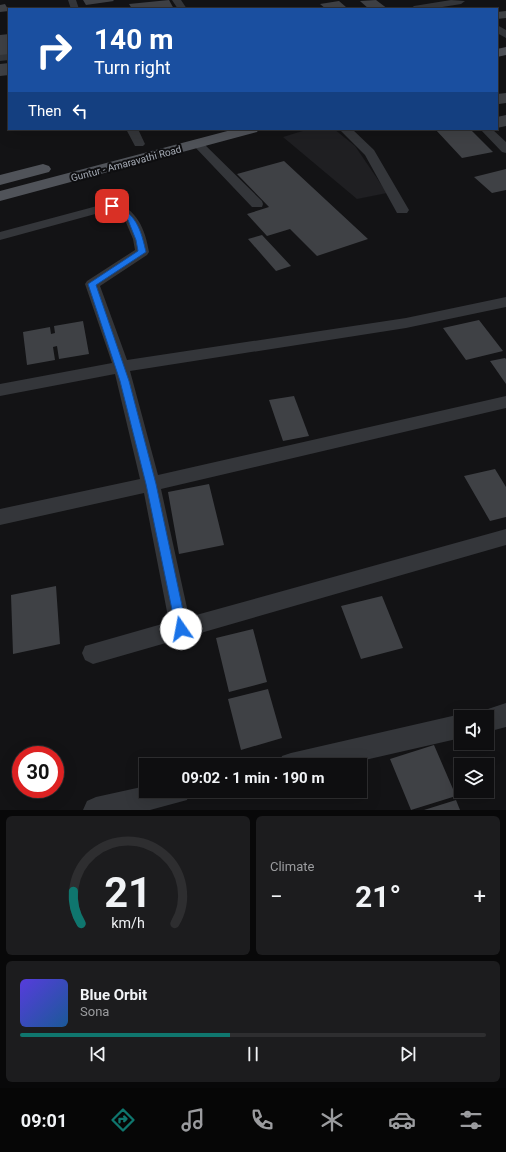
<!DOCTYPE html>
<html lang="en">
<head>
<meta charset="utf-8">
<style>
  body { margin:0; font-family:Roboto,sans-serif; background:#1c1c1e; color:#f1f3f6; height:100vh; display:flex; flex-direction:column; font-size:15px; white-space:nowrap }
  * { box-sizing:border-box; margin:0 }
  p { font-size:13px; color:#9b9c9f }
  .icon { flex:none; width:22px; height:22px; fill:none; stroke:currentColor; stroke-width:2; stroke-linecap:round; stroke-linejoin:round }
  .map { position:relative; height:810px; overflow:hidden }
  .panel { display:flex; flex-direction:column; gap:6px; padding:6px; background:#080809; flex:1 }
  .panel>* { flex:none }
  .banner { position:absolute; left:8px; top:8px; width:490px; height:122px; border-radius:0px; box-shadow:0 4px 16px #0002,0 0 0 1px #2e2e30; background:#1a4fa0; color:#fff; overflow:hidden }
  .controls { position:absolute; left:454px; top:710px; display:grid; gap:8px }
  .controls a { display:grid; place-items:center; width:40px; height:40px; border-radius:0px; background:#0e0e10; box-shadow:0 4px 16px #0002,0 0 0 1px #2e2e30; font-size:20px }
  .speed { position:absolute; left:12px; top:746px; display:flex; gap:8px; font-size:20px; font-weight:700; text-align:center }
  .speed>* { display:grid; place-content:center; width:52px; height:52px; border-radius:50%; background:#0e0e10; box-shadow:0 4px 16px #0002,0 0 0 1px #2e2e30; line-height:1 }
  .speed .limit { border:6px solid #d22; background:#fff; color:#111 }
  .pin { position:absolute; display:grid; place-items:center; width:34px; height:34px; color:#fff; margin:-17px; border-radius:8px; box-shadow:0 2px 6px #0006 }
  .me { position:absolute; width:44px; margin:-22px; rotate:348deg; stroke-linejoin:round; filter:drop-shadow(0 0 3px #0008) }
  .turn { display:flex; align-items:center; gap:14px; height:84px; padding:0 20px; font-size:18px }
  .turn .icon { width:52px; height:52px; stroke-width:2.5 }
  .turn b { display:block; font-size:28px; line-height:34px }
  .then { display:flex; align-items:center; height:38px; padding:0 20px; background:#0003; gap:8px; font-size:15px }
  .big { font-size:30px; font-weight:700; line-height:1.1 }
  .panel .widget { flex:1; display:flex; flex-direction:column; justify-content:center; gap:6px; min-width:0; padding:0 14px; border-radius:6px; background:#1c1c1e }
  .panel .dial { align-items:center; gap:0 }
  .dial svg { height:104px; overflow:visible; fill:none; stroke:#2e2e30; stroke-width:7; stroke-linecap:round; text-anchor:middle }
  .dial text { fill:#f1f3f6; stroke:none }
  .song { display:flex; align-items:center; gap:12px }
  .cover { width:48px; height:48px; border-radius:6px; background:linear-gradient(135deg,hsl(250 70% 55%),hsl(210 70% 35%)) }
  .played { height:4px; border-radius:2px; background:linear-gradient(90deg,#0f766e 45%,#2e2e30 45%) }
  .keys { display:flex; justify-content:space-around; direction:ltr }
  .heat { display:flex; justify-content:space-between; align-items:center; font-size:22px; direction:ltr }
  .panel .tiles { flex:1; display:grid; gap:6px; grid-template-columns:1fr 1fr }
  .widget:last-child { grid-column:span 2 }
  .trip { position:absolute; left:139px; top:758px; width:228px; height:40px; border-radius:0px; background:#0e0e10; box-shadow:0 4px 16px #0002,0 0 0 1px #2e2e30; font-weight:700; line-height:40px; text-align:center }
  .dock { display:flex; height:64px; justify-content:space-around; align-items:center; background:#060606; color:#9b9c9f }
  .dock .icon { width:28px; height:28px }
  .dock .on { color:#0f766e }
  .dock b { font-size:18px; color:#f1f3f6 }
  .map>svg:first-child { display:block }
</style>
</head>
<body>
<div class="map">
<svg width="506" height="810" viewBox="0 0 506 810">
  <rect width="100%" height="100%" fill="#131315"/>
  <!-- built -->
  <path fill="#1f1f22" d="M309,129h25l21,17 32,47 -30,6 -74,-62z"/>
  <!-- building -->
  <path fill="#3f4145" d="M83,0h30l1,1 -28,4z
    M169,0l5,9h-42l-3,-5z
    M376,0l12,9h-19l-9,-8z
    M339,1l7,6 -20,2 -6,-5z
    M5,4l4,7 -9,1v-7z
    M506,11v7l-9,1v-7z
    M9,34v21l-9,1v-21z
    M9,63v12l-9,1v-12z
    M506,93v10l-7,1 -2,-1v-9z
    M506,115v11l-9,2v-11z
    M435,129h35l23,23 -31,6z
    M284,161l84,78 -51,17 -27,-27 -23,7 -20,-22 22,-7 -32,-33z
    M506,169v21l-14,3 -18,-16z
    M262,235l29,31 -15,5 -28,-32z
    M479,320l24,31 -37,9 -23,-32z
    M83,321l6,33 -30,5 -2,-13 -4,1 2,13 -28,5 -4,-33 27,-5 1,7 4,-1 -1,-7z
    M505,358l1,1v25l-16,-23z
    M294,396l15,40 -26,5 -14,-41z
    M495,469l11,18v30l-16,4 -26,-45z
    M209,484l15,61 -45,9 -11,-62z
    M56,586l4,58 -47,10 -2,-59z
    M382,596l21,52 -42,11 -20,-53z
    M253,629l14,53 -38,10 -13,-54z
    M268,689l14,49 -41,12 -13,-51z
    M434,745l22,51 -45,14 -21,-51z
    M456,800l4,10h-36z"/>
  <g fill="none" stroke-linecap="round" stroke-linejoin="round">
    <!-- street -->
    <path fill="#34363a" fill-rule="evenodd" d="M68,0h8l3,9h-8z
      M172,0h9l6,9h-9z
      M451,0l14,1 -4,3 -31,5h-20l4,-3z
      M497,25l9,5v8l-9,-5z
      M9,54v6l-9,1v-6z
      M126,129h12l7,15 -2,2h-8z
      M339,129h13l22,21 35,60 -2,3h-10l-32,-58z
      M480,129h12l14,13v11l-4,-1z
      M198,140l4,2 60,59 1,3 -1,3h-10l-58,-61 -2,-2 2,-2z
      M112,202c25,6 33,27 37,50l-2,3 -47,31 27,74 279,-42 100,-21v10l-100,21 -276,43 28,104 348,-79v12l-345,81 28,128 317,-88v16l-413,119 -8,-4 -3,-7 3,-7 84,-24 -25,-129 -144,32v-16l140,-30 -25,-105 -115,22v-12l112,-21 -27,-79 2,-3 48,-31 -2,-11 -8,-19 -15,-10 -110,30v-8z
      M506,703v24l-19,5v-15h-10l2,-5z
      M461,714l7,3h-7v21l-118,27h-64l3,-9 9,-3z
      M146,786v5h44l-3,9 -37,10h-67l4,-9 9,-4z"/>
    <!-- primary -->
    <path fill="#505359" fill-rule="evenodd" d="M506,47v8l-9,2v-8z
      M235,129h24l-2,3 -257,69v-10z
      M43,164l6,2 2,3 -2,3 -49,13v-10z"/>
  </g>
  <!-- route -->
  <path fill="#1a73e8" stroke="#114b97" d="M112,204c24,8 29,26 34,48l-50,33 33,96 27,103 31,145 -2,4 -4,2 -4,-2 -1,-4 -30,-145 -26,-103 -32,-97 50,-33 -2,-11 -8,-20 -18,-13 -1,-1z"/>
  <g text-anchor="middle" stroke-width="4" stroke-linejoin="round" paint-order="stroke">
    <!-- far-street labels -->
    <g font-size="10" fill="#a5abb5" stroke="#0e0e10">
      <text transform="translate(126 163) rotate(-15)" y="4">Guntur - Amaravathi Road</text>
    </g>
  </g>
</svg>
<div class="controls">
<a><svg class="icon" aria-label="sound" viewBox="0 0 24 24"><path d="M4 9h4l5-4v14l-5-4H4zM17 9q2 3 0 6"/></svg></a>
<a><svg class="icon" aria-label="layers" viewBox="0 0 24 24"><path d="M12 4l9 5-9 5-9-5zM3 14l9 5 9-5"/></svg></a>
</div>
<div class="speed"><div class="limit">30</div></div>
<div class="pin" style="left:112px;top:206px;background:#d93025"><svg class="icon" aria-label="arrive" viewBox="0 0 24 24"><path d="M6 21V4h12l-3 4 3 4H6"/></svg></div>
<svg class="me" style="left:181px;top:629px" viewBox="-20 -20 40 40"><circle r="19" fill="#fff"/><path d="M0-13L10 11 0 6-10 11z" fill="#1a73e8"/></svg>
<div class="trip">09:02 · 1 min · 190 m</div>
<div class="banner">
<div class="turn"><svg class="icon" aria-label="right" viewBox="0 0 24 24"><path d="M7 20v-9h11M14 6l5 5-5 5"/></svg><div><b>140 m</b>Turn right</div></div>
<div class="then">Then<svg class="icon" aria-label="left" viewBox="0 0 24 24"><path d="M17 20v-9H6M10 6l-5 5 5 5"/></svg></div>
</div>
</div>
<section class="panel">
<div class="tiles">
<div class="widget dial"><svg viewBox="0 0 100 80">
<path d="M14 69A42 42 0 1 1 86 69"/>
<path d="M14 69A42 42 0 0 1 8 44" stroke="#0f766e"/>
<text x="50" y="56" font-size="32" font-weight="700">21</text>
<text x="50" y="72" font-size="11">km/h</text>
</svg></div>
<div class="widget"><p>Climate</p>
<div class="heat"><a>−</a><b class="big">21°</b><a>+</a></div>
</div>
<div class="widget">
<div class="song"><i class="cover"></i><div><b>Blue Orbit</b><p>Sona</p></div></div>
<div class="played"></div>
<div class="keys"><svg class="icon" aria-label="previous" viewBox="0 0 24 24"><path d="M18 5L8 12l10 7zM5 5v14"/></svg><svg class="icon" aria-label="pause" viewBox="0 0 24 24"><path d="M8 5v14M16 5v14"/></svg><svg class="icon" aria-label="next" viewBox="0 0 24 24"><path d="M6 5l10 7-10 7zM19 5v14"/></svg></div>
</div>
</div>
</section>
<nav class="dock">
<b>09:01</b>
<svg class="icon on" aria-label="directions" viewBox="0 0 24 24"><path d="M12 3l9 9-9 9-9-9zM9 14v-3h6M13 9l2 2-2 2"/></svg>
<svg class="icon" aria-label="music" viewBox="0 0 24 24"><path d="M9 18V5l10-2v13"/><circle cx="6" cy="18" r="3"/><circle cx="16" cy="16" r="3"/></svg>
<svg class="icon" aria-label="phone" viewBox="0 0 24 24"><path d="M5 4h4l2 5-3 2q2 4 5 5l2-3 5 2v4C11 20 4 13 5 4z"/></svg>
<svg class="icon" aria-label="climate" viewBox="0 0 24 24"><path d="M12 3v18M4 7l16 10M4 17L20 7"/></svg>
<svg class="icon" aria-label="car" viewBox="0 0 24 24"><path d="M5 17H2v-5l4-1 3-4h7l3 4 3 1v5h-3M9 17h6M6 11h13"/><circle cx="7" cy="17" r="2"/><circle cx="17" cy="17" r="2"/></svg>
<svg class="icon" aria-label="filters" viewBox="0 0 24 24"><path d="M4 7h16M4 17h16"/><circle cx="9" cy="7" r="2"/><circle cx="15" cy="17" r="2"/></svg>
</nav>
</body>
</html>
